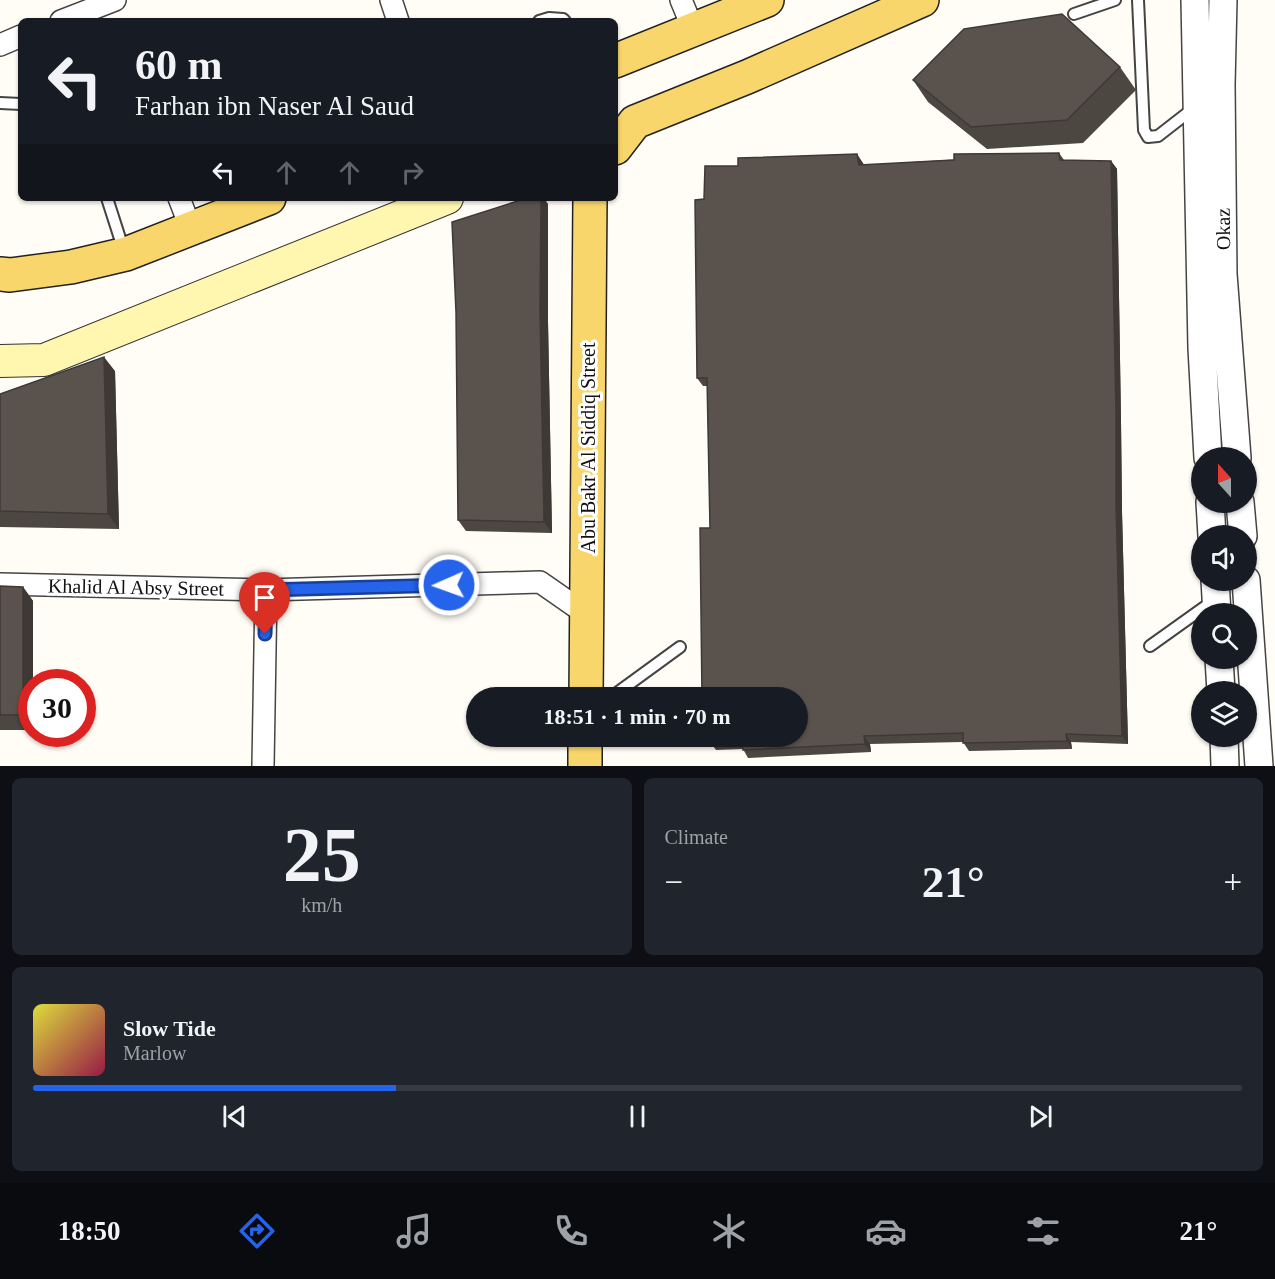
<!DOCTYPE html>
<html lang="en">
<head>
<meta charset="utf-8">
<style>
  body { margin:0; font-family:"Times New Roman",serif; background:#20242c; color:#f1f3f6; height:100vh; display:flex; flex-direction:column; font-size:22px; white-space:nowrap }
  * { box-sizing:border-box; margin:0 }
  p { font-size:20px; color:#9ea1a6 }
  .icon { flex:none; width:33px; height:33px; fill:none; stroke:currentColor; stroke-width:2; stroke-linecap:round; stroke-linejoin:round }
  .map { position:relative; height:766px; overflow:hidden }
  .details { display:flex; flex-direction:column; gap:12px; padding:12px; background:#0d0f14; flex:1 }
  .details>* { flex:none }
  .guide { position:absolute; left:18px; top:18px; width:600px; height:183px; border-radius:9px; box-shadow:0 2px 4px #0004; background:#171b24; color:#f1f3f6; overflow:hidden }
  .needle { width:39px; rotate:339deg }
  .fabs { position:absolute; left:1191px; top:447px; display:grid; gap:12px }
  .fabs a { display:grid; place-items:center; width:66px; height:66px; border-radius:50%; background:#171b24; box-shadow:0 2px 4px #0004; font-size:30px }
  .speed { position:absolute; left:18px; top:669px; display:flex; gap:12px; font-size:30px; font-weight:700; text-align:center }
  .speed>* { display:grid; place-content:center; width:78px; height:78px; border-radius:50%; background:#171b24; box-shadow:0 2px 4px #0004; line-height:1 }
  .speed .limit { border:9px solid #d22; background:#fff; color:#111 }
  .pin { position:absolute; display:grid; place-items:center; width:51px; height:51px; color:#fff; margin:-62px -26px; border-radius:50% 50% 50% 0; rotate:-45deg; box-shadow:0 0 6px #0007 }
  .pin .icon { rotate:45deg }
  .me { position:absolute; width:66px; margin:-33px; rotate:268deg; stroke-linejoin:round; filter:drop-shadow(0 0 4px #0008) }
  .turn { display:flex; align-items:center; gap:21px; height:126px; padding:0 18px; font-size:27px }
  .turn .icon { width:78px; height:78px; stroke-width:2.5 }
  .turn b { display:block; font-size:42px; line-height:51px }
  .lanes { display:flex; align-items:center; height:57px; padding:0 18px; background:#0003; justify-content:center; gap:30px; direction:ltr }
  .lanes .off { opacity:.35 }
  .big { font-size:45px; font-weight:800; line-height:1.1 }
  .details .card { flex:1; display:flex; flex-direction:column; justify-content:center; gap:9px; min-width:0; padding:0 21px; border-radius:9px; background:#20242c }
  .details .dial { align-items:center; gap:0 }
  .dial b { font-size:78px; line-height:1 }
  .song { display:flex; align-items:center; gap:18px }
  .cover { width:72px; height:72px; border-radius:9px; background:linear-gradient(135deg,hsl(60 70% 55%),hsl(340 70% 35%)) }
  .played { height:6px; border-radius:3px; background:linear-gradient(90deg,#2563eb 30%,#363941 30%) }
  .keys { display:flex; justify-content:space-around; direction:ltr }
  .heat { display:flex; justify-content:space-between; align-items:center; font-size:33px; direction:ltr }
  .details .tiles { flex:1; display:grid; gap:12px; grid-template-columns:1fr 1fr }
  .card:last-child { grid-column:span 2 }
  .trip { position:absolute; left:466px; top:687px; width:342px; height:60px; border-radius:30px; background:#171b24; box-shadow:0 2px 4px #0004; font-weight:800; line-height:60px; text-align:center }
  .tabs { display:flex; height:96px; justify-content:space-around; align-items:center; background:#090b0e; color:#9ea1a6 }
  .tabs .icon { width:42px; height:42px }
  .tabs .on { color:#2563eb }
  .tabs b { font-size:27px; color:#f1f3f6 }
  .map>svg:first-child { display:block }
</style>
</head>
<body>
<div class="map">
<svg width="1275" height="766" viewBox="0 0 1275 766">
  <rect width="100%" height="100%" fill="#fffdf5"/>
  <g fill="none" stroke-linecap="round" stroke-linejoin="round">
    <defs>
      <path id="service" d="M1138,0l6,130 4,7 10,-1 36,-28
        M1074,14l41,-14
        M539,21l10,-3 14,1 2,2
        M0,103l21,1
        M107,198l17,53
        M1150,646l63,-45
        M610,698l70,-51"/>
      <path id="minor" d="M391,0l7,21
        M681,0l12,29
        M61,21l54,-21
        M0,45l21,-9
        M179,198l12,31
        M0,584l266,6 274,-8 46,32
        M263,766l3,-176"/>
      <path id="tertiary" d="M1195,0l7,348 6,110
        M1223,0l-2,85 2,189 14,184
        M1210,502l2,34
        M1240,502l3,34
        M1215,580l2,34
        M1246,580l13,186
        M1219,658l2,34
        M1224,736l1,30"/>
      <path id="secondary" d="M0,361l44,-1 403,-162"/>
      <path id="primary" d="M615,61l152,-61
        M615,148l20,-26 112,-45 175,-77
        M0,274l10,1 61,-8 55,-13 143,-56
        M586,698l4,-500
        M585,766v-30"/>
    </defs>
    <!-- service casing -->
    <use href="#service" stroke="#444" stroke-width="14"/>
    <!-- minor casing -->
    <use href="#minor" stroke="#444" stroke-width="24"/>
    <!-- tertiary casing -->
    <use href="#tertiary" stroke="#444" stroke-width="30"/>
    <!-- secondary casing -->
    <use href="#secondary" stroke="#333" stroke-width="34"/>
    <!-- primary casing -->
    <use href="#primary" stroke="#222" stroke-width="36"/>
    <!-- service -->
    <use href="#service" stroke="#fff" stroke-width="10"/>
    <!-- minor -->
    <use href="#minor" stroke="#fff" stroke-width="21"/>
    <!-- tertiary -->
    <use href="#tertiary" stroke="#fff" stroke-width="27"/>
    <!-- secondary -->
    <use href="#secondary" stroke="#fff6b0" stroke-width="32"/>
    <!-- primary -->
    <use href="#primary" stroke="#f9d66b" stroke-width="33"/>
  </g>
  <!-- wall -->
  <path fill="#4d4742" d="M1120,67l16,23 -53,53 -96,6 -59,-47 -15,-22z
    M1059,153l5,7 47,1 6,8 4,253 1,90 6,232 -57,-2 1,7 -103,2 -6,-9 -93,2 1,8 -123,6 -5,-9 -27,1 -6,-8v-214l-3,-142h-4l-6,-8 7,-179 159,-36 1,2z
    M548,204v118l4,211 -86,-2 -8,-11z
    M115,371l4,158 -119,-2v-133z
    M0,586l23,1 10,14v81h-1v48h-32z"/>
  <!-- shaded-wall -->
  <path fill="#3f3936" d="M857,154l6,9 2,11 -6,-9z
    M1111,161l6,8 4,253 1,90 6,232 -6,-8 -6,-232z
    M541,198h3l4,6v118l4,211 -8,-11 -4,-211z
    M104,357l11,14 4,158 -11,-15z
    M23,587l10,14v81h-1v46l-9,-13z
    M1066,734l5,8 1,7 -5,-8z
    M864,736l6,8 1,8 -6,-8z"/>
  <!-- building -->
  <path fill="#5a524d" stroke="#3f3936" stroke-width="1.5" d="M1062,14l58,53 -53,53 -96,7 -58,-47 51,-51z
    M1059,153l1,7 51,1 5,253v90l6,232 -56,-2 1,7 -104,2v-10l-99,3 1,8 -122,6 -1,-9 -32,1v-6h88v-38h-96l-2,-170h10l-3,-150h-10l-2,-178 9,-1 1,-33h33v-8l119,-4 2,11 95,-5v-6z
    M527,198h14l-1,113 4,211 -86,-2 -2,-208 -4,-90z
    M104,357l4,157 -108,-3v-117z
    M0,586l23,1v128h-23z"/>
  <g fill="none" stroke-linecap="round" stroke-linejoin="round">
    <defs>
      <path id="route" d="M265,634l1,-44 183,-5"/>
    </defs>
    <!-- route casing -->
    <use href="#route" stroke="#184099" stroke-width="15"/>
    <!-- route -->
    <use href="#route" stroke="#2563eb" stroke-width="10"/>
  </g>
  <g text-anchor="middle" stroke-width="6" stroke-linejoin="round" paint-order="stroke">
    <!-- street labels -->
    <g font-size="20" fill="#111" stroke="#fff">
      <text transform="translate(1223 229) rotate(-91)" y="7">Okaz</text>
      <text transform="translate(588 448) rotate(-90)" y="7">Abu Bakr Al Siddiq Street</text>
      <text transform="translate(136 587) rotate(1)" y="7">Khalid Al Absy Street</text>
    </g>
  </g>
</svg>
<div class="fabs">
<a><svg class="needle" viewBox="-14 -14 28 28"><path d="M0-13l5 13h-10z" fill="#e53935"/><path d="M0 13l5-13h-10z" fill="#9ea1a6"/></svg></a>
<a><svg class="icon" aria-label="sound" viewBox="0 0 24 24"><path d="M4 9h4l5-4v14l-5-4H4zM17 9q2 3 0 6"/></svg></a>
<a><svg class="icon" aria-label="search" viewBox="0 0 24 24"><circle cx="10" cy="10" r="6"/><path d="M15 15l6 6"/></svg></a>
<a><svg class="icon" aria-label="layers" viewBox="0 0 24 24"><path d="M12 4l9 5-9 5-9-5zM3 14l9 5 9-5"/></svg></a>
</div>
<div class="speed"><div class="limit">30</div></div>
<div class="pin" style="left:265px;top:634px;background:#d93025"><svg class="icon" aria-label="arrive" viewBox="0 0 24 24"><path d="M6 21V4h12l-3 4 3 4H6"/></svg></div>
<svg class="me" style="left:449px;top:585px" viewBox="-20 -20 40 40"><circle r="17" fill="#2563eb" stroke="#fff" stroke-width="3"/><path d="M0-11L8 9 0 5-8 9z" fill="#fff"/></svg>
<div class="trip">18:51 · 1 min · 70 m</div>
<div class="guide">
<div class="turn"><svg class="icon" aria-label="left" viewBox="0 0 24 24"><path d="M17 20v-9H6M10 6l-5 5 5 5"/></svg><div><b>60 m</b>Farhan ibn Naser Al Saud</div></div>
<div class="lanes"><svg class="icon" aria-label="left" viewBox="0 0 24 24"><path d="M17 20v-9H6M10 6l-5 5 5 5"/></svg><svg class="icon off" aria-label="ahead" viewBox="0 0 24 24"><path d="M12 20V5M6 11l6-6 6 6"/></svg><svg class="icon off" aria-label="ahead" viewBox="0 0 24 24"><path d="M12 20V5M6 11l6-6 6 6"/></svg><svg class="icon off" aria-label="right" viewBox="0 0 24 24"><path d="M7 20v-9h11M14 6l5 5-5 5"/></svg></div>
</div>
</div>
<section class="details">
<div class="tiles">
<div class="card dial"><b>25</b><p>km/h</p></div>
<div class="card"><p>Climate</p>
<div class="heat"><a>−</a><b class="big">21°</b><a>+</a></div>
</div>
<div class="card">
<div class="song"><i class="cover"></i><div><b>Slow Tide</b><p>Marlow</p></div></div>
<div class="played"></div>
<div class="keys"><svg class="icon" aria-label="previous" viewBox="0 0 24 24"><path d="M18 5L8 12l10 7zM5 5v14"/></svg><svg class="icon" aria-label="pause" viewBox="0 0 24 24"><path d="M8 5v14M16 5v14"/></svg><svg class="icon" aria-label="next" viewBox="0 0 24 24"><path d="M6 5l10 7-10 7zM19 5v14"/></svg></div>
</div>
</div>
</section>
<nav class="tabs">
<b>18:50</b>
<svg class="icon on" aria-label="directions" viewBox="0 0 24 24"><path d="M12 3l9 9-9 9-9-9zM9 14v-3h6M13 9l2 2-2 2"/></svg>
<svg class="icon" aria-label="music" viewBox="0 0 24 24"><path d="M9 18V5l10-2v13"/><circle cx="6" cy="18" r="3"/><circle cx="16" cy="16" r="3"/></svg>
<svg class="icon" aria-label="phone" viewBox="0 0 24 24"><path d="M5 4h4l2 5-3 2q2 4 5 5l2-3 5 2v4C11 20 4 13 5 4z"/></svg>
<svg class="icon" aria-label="climate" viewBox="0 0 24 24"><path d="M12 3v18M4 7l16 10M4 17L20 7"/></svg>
<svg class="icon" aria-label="car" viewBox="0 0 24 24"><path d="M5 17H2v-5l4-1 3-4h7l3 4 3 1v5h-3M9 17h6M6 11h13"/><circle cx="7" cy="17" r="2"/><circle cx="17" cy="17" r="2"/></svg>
<svg class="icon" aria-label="filters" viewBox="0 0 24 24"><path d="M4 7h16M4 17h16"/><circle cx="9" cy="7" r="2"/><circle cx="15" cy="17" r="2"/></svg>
<b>21°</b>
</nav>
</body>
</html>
